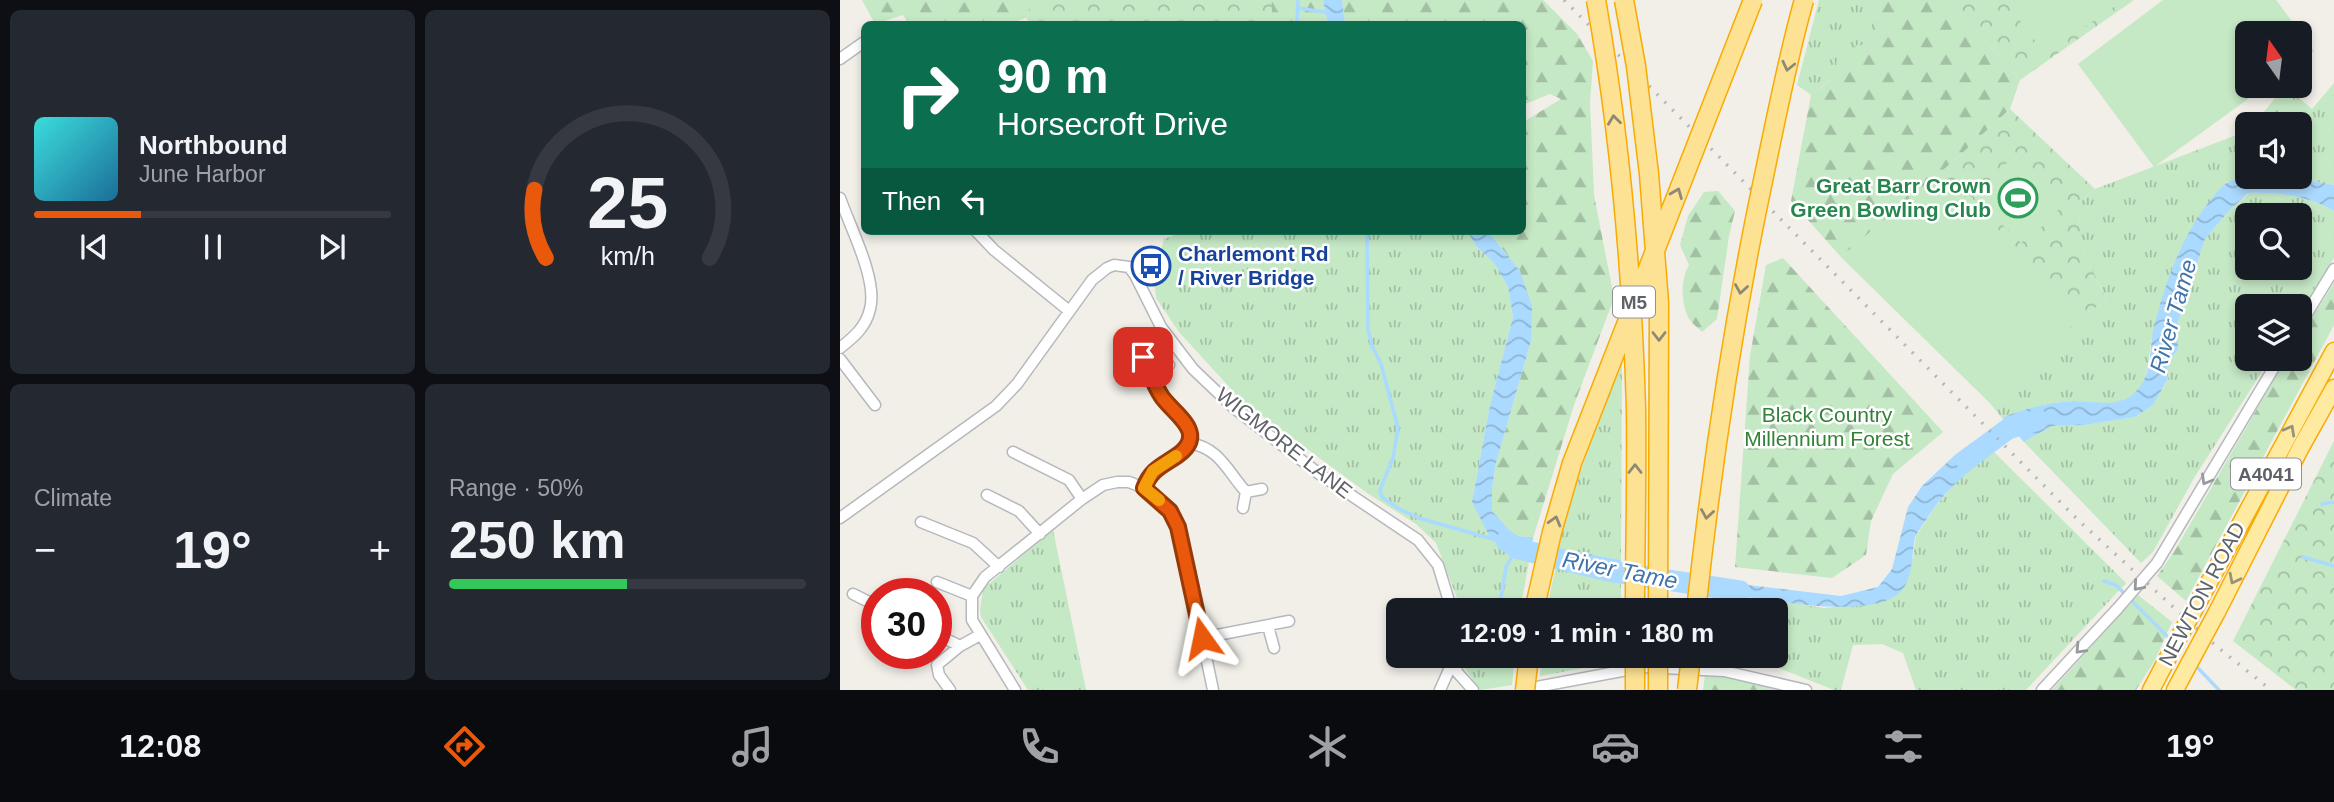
<!DOCTYPE html>
<html lang="en">
<head>
<meta charset="utf-8">
<style>
  body { margin:0; font-family:Arial,sans-serif; background:#242831; color:#f1f3f6; height:100vh; display:flex; flex-direction:column; font-size:26px; white-space:nowrap }
  * { box-sizing:border-box; margin:0 }
  p { font-size:23px; color:#9ea1a6 }
  .icon { flex:none; width:38px; height:38px; fill:none; stroke:currentColor; stroke-width:2; stroke-linecap:round; stroke-linejoin:round }
  .map { position:relative; flex:1; overflow:hidden }
  .sheet { display:flex; flex-direction:column; gap:10px; padding:10px; background:#0d0f14; width:840px }
  .sheet>* { flex:none }
  .hud { position:absolute; left:21px; top:21px; width:665px; height:214px; border-radius:10px; box-shadow:0 4px 10px #0003; background:#0b6e4f; color:#fff; overflow:hidden }
  .needle { width:46px; rotate:346deg }
  .fabs { position:absolute; left:1395px; top:21px; display:grid; gap:14px }
  .fabs a { display:grid; place-items:center; width:77px; height:77px; border-radius:10px; background:#171b24; box-shadow:0 4px 10px #0003; font-size:35px }
  .speed { position:absolute; left:21px; top:578px; display:flex; gap:14px; font-size:35px; font-weight:700; text-align:center }
  .speed>* { display:grid; place-content:center; width:91px; height:91px; border-radius:50%; background:#171b24; box-shadow:0 4px 10px #0003; line-height:1 }
  .speed .limit { border:10px solid #d22; background:#fff; color:#111 }
  .pin { position:absolute; display:grid; place-items:center; width:60px; height:60px; color:#fff; margin:-30px; border-radius:14px; box-shadow:0 4px 10px #0006 }
  .me { position:absolute; width:77px; margin:-38px; rotate:348deg; stroke-linejoin:round; filter:drop-shadow(0 0 5px #0008) }
  .turn { display:flex; align-items:center; gap:24px; height:147px; padding:0 21px; font-size:32px }
  .turn .icon { width:91px; height:91px; stroke-width:2.5 }
  .turn b { display:block; font-size:49px; line-height:60px }
  .then { display:flex; align-items:center; height:66px; padding:0 21px; background:#0003; gap:14px; font-size:26px }
  .big { font-size:52px; font-weight:600; line-height:1.1 }
  .sheet .widget { flex:1; display:flex; flex-direction:column; justify-content:center; gap:10px; min-width:0; padding:0 24px; border-radius:10px; background:#242831 }
  .sheet .dial { align-items:center; gap:0 }
  .dial svg { height:182px; overflow:visible; fill:none; stroke:#363941; stroke-width:7; stroke-linecap:round; text-anchor:middle }
  .dial text { fill:#f1f3f6; stroke:none }
  .song { display:flex; align-items:center; gap:21px }
  .cover { width:84px; height:84px; border-radius:10px; background:linear-gradient(135deg,hsl(180 70% 55%),hsl(200 70% 35%)) }
  .played { height:7px; border-radius:4px; background:linear-gradient(90deg,#ea580c 30%,#363941 30%) }
  .keys { display:flex; justify-content:space-around; direction:ltr }
  .heat { display:flex; justify-content:space-between; align-items:center; font-size:38px; direction:ltr }
  .charge { height:10px; border-radius:5px; background:linear-gradient(90deg,#34c759 50%,#363941 0) }
  .sheet .tiles { flex:1; display:grid; gap:10px; grid-template-columns:repeat(2,1fr) }
  .trip { position:absolute; left:546px; top:598px; width:402px; height:70px; border-radius:10px; background:#171b24; box-shadow:0 4px 10px #0003; font-weight:600; line-height:70px; text-align:center }
  .tabs { display:flex; height:112px; justify-content:space-around; align-items:center; background:#090b0e; color:#9ea1a6 }
  .tabs .icon { width:49px; height:49px }
  .tabs .current { color:#ea580c }
  .tabs b { font-size:32px; color:#f1f3f6 }
  main { display:flex; flex:1; min-height:0 }
  .map>svg:first-child { display:block }
</style>
</head>
<body>
<main>
<section class="sheet">
<div class="tiles">
<div class="widget">
<div class="song"><i class="cover"></i><div><b>Northbound</b><p>June Harbor</p></div></div>
<div class="played"></div>
<div class="keys"><svg class="icon" aria-label="previous" viewBox="0 0 24 24"><path d="M18 5L8 12l10 7zM5 5v14"/></svg><svg class="icon" aria-label="pause" viewBox="0 0 24 24"><path d="M8 5v14M16 5v14"/></svg><svg class="icon" aria-label="next" viewBox="0 0 24 24"><path d="M6 5l10 7-10 7zM19 5v14"/></svg></div>
</div>
<div class="widget dial"><svg viewBox="0 0 100 80">
<path d="M14 69A42 42 0 1 1 86 69"/>
<path d="M14 69A42 42 0 0 1 9 39" stroke="#ea580c"/>
<text x="50" y="56" font-size="32" font-weight="700">25</text>
<text x="50" y="72" font-size="11">km/h</text>
</svg></div>
<div class="widget"><p>Climate</p>
<div class="heat"><a>−</a><b class="big">19°</b><a>+</a></div>
</div>
<div class="widget"><p>Range · 50%</p><b class="big">250 km</b><div class="charge"></div></div>
</div>
</section>
<div class="map">
<svg width="1494" height="690" viewBox="0 0 1494 690">
  <defs>
    <pattern id="grass-tufts" width="24" height="20" patternUnits="userSpaceOnUse" patternTransform="scale(1.75)"><rect width="24" height="20" fill="#c5e8c5"/><path d="M3 7l-1-3M5 7V3M7 7l1-3M15 17l-1-3M17 17v-4M19 17l1-3" fill="none" stroke="#a3c0a4"/></pattern>
    <pattern id="forest-firs" width="22" height="20" patternUnits="userSpaceOnUse" patternTransform="scale(1.75)"><rect width="22" height="20" fill="#c5e8c5"/><path d="M5 1l3.5 6h-7zM16 11l3.5 6h-7z" fill="#a3c0a4"/></pattern>
    <pattern id="park-crowns" width="20" height="18" patternUnits="userSpaceOnUse" patternTransform="scale(1.75)"><rect width="20" height="18" fill="#c5e8c5"/><path d="M2 6a3 3 0 1 1 6 0M12 15a3 3 0 1 1 6 0" fill="none" stroke="#a3c0a4"/></pattern>
    <pattern id="water-waves" width="16" height="10" patternUnits="userSpaceOnUse" patternTransform="scale(1.75)"><rect width="16" height="10" fill="#aadaff"/><path d="M0 5q4-4 8 0t8 0" fill="none" stroke="#8eb4d2"/></pattern>
  </defs>
  <rect width="100%" height="100%" fill="#f1efe8"/>
  <!-- grass -->
  <path fill="url(#grass-tufts)" fill-rule="evenodd" d="M979,0h63l-9,47 -62,48 -14,-10z
    M1494,83v102l-44,-8h10v-53h-46l31,-38 27,23z
    M1407,131v46h2l-23,5c-24,50 -52,99 -72,150 -9,23 1,56 -32,69 -14,6 -33,0 -48,0 -24,1 -50,7 -72,17l-13,-16 95,-88 23,-13 -27,-58v-21l-4,-16 19,-17z
    M1409,193c27,-1 61,3 85,18v47l-34,54v-6h-53v53h23l-76,119 -41,74 -12,11 -117,-121 28,-16 33,-1 50,-8 18,-12 15,-25 -1,-17 11,-13v-28l27,-83 22,-26zM1407,215h53v53h-53z
    M346,231h281l9,15 19,18 13,23 5,30 -23,88 -18,97 41,52 17,2 -10,55h-62l-1,-13 -21,-55 -20,-19 -49,-31 -125,-92 -63,-69 -23,-34 -2,-21 10,-38z
    M782,357l-1,203 -63,-12 10,-42z
    M1154,452l132,131 -100,107h-110l-13,-37 -21,-9 -29,1 -12,45h-7l-55,-22 -74,-9 1,-3h70v-45h-65l3,-20 110,17 51,-5 38,-45 3,-22 17,-26 24,-30z
    M213,530l33,160h-58l-47,-73 -1,-7 3,-21z
    M716,566l65,15v30h-75z
    M621,656h54l-3,29 -32,5 -18,-26z
    M702,656h79v5l-81,15z"/>
  <!-- forest -->
  <path fill="url(#forest-firs)" d="M22,0h166l2,6 -4,12 -19,6h-98l-6,-9 -28,9z
    M431,0h52l5,24h-56z
    M502,0h201l34,34 16,27 -3,41 4,93 20,103 -40,107 -41,133 -19,-3 -22,-24v-22l4,-26 35,-122 -11,-70 -32,-40h34l1,-109 38,-23 -11,-5 -27,11 -1,-81h-177z
    M1042,0h67l71,80 -10,29 -54,50 -115,98 -50,-56 20,-106 20,-15 7,-23 19,-12 16,1z
    M878,191l17,20 -6,25 -12,83 -15,13c-5,-5 -13,-11 -15,-17 -6,-15 -6,-37 2,-50l-9,-20 8,-29 16,-24z
    M943,258l160,174 -50,42 -22,47 -5,34 -34,23 -97,-11 15,-211 16,-91z
    M1494,283v42l-148,276 -29,-25 17,-24 112,-193h14v-22z
    M1298,595l34,27 -17,38 -19,30h-84z
    M865,675l32,4 39,11h-73z"/>
  <!-- park -->
  <path fill="url(#park-crowns)" d="M188,0h243l2,23 -242,1 -5,-6 4,-12z
    M1109,0h185l-114,80z
    M1170,109l85,80 -19,17 4,16v21l27,58 -23,13 -95,88 -148,-145 115,-98z
    M1494,441v249h-38l-63,-49z"/>
  <!-- pitch -->
  <path fill="#c5e8c5" d="M1164,0h120l-79,54z
    M1323,0h113l38,51 -14,11v-29h-53v53h19l-112,81 -76,-103z
    M1177,153l47,48 -10,16 -33,26 -48,-47z
    M1100,172l144,142 -95,88 -148,-145z"/>
  <!-- water -->
  <path fill="url(#water-waves)" d="M483,0h19l3,24h-17z
    M1409,177h41l44,8v26c-24,-15 -58,-19 -86,-18l-21,20 -22,26 -27,83v28l-11,13 1,16 -15,26 -18,12 -50,8 -33,1 -28,16 -22,-24c22,-10 48,-16 72,-17 23,0 48,9 65,-13 13,-17 10,-36 14,-56 11,-49 30,-101 64,-140 3,-3 7,-8 11,-10 6,-3 15,-4 21,-5z
    M627,231h21l32,40 12,35 -1,35 -35,122 -4,26v22l22,24 19,3 -3,18 -17,-2 -22,-15 -19,-37 18,-97 23,-88 -5,-30 -13,-23 -19,-18z
    M1141,437l13,15c-29,22 -48,37 -68,68 -3,5 -9,12 -11,18 -3,15 -2,39 -13,52 -29,34 -147,7 -188,1l1,-10 126,15 37,-9 14,-18 16,-62 14,-21 34,-32z
    M718,548l63,12v21l-65,-15z"/>
  <g fill="none" stroke-linecap="round" stroke-linejoin="round">
    <!-- stream -->
    <path stroke="#aadaff" stroke-width="3.5" d="M458,8l32,5
      M457,24l1,-24
      M527,231l1,98 4,17 9,18 17,64 -5,30 -13,32 2,7 17,12 23,10 71,20
      M1482,504l12,-2
      M1463,557l31,9
      M1264,581l12,4 57,57
      M659,611l7,-44 8,-14
      M1355,665l24,25"/>
    <!-- river -->
    <path stroke="#aadaff" stroke-width="21" d="M1126,460l42,-31 30,-9
      M666,541l13,8 89,22 132,20"/>
    <defs>
      <path id="minor" d="M0,59l24,-17
        M0,198c10,29 38,82 30,111 -4,18 -16,28 -30,39
        M136,231l18,19 74,60
        M1460,325l34,-56
        M303,357l8,16
        M0,359l35,46
        M349,443c31,5 38,28 57,49l-3,16
        M173,452l56,28 13,19
        M304,488c8,-23 29,-28 45,-45l-2,-17 -26,-30 -10,-23 18,-8
        M406,492l16,-3
        M147,495l32,16 21,23
        M0,518l156,-112 21,-22 75,-104 15,-12 7,-3 15,2 6,8 26,52 32,42 41,39 84,65 100,67 20,25 14,46
        M81,522l52,21 26,24
        M1317,563l122,-204
        M97,582l35,14
        M13,594l24,12
        M428,626l6,22
        M96,634l24,12
        M362,638l87,-17
        M613,656l4,16 16,18
        M110,690l-11,-15 -2,-10 23,-19 20,-11
        M175,690l-43,-70v-24l13,-19 97,-78 21,-14 14,-3h12l15,6 26,23 12,30 31,149
        M600,690l13,-29
        M681,690l122,-23 81,4 82,19
        M1202,690l76,-82"/>
      <path id="trunk" d="M1360,599l134,-248
        M1377,612l84,-165 33,-59
        M1311,690l22,-42
        M1335,690l15,-28"/>
    </defs>
    <!-- minor casing -->
    <use href="#minor" stroke="#b5b8bc" stroke-width="13"/>
    <!-- trunk casing -->
    <use href="#trunk" stroke="#f9ab00" stroke-width="19"/>
    <!-- minor -->
    <use href="#minor" stroke="#fff" stroke-width="10"/>
    <!-- trunk -->
    <use href="#trunk" stroke="#feeaa1" stroke-width="16"/>
    <!-- rail -->
    <path stroke="#b6b7b8" stroke-width="3.5" stroke-dasharray="2 9" stroke-linecap="butt" d="M724,0l514,520 138,126 55,44"/>
    <defs>
      <path id="minor-bridge" d="M1278,608l39,-45"/>
      <path id="trunk-bridge" d="M1333,648l27,-49
        M1350,662l27,-50"/>
      <path id="motorway-bridge" d="M756,0c24,135 36,271 40,408 1,68 -1,135 -1,203
        M784,0l12,66 13,108 10,129 -1,308
        M694,611l18,-79 20,-69 181,-463
        M856,611c16,-148 38,-295 69,-440 12,-57 23,-115 39,-171
        M818,656v34
        M685,690l4,-34
        M795,690v-34
        M847,690l4,-34"/>
    </defs>
    <!-- minor-bridge casing -->
    <use href="#minor-bridge" stroke="#b5b8bc" stroke-width="13" stroke-linecap="butt"/>
    <!-- trunk-bridge casing -->
    <use href="#trunk-bridge" stroke="#f9ab00" stroke-width="19" stroke-linecap="butt"/>
    <!-- motorway-bridge casing -->
    <use href="#motorway-bridge" stroke="#f9ab00" stroke-width="21" stroke-linecap="butt"/>
    <!-- minor-bridge -->
    <use href="#minor-bridge" stroke="#fff" stroke-width="10"/>
    <!-- trunk-bridge -->
    <use href="#trunk-bridge" stroke="#feeaa1" stroke-width="16"/>
    <!-- motorway-bridge -->
    <use href="#motorway-bridge" stroke="#fde293" stroke-width="18"/>
  </g>
  <!-- one-way arrows -->
  <defs><path id="oneway-chevron" d="M-2-3.5L2.5 0L-2 3.5" fill="none" stroke-width="1.6" stroke-linecap="round" stroke-linejoin="round" transform="scale(1.75)"/></defs>
  <g stroke="#8e8975">
    <use href="#oneway-chevron" transform="translate(948 66) rotate(103)"/>
    <use href="#oneway-chevron" transform="translate(774 120) rotate(-97)"/>
    <use href="#oneway-chevron" transform="translate(837 193) rotate(-68)"/>
    <use href="#oneway-chevron" transform="translate(901 289) rotate(99)"/>
    <use href="#oneway-chevron" transform="translate(819 336) rotate(90)"/>
    <use href="#oneway-chevron" transform="translate(795 469) rotate(-90)"/>
    <use href="#oneway-chevron" transform="translate(867 514) rotate(99)"/>
    <use href="#oneway-chevron" transform="translate(715 521) rotate(-74)"/>
  </g>
  <g stroke="#97927c">
    <use href="#oneway-chevron" transform="translate(1450 430) rotate(-61)"/>
    <use href="#oneway-chevron" transform="translate(1394 579) rotate(117)"/>
  </g>
  <g stroke="#979a9d">
    <use href="#oneway-chevron" transform="translate(1366 480) rotate(120)"/>
    <use href="#oneway-chevron" transform="translate(1298 586) rotate(131)"/>
    <use href="#oneway-chevron" transform="translate(1240 649) rotate(133)"/>
  </g>
  <g fill="none" stroke-linecap="round" stroke-linejoin="round">
    <defs>
      <path id="route" d="M303,357c6,13 11,28 19,40 13,18 46,36 16,58 -16,11 -27,14 -34,33l26,23 8,16 24,111"/>
    </defs>
    <!-- route casing -->
    <use href="#route" stroke="#983908" stroke-width="18"/>
    <!-- route -->
    <use href="#route" stroke="#ea580c" stroke-width="12"/>
    <!-- slow -->
    <path stroke="#f59e0b" stroke-width="12" d="M319,500l-15,-12 9,-17 23,-15"/>
  </g>
  <!-- icons -->
  <defs>
    <symbol id="stadium-ring" viewBox="-11 -11 22 22"><circle r="9.5" fill="#fff" stroke="#2e9e5b" stroke-width="1.5"/><path d="M0-5a6.5 5 0 1 0 0 10a6.5 5 0 1 0 0-10ZM-3.5-1.8h7v3.6h-7Z" fill="#2e9e5b"/></symbol>
    <symbol id="bus-ring" viewBox="-11 -11 22 22"><circle r="9.5" fill="#fff" stroke="#1a4fb4" stroke-width="1.5"/><path d="M-5-6H5V4H4V6H2V4H-2V6H-4V4H-5ZM-3.5-4V0h7V-4ZM-3.5 1.2v1.5H-2V1.2ZM2 1.2v1.5H3.5V1.2Z" fill="#1a4fb4"/></symbol>
  </defs>
  <g fill-rule="evenodd">
    <use href="#stadium-ring" x="1156" y="176" width="44" height="44"/>
    <use href="#bus-ring" x="289" y="244" width="44" height="44"/>
  </g>
  <g text-anchor="middle" stroke-width="5" stroke-linejoin="round" paint-order="stroke">
    <!-- shield labels -->
    <g fill="#fff" stroke="#8f9295" stroke-width="2">
      <rect x="773" y="286.5" width="42" height="31" rx="5"/>
      <rect x="1391" y="458.5" width="70" height="31" rx="5"/>
    </g>
    <g font-size="19" font-weight="bold" fill="#5f6368">
      <text x="794" y="309">M5</text>
      <text x="1426" y="481">A4041</text>
    </g>
    <!-- leisure labels -->
    <g font-size="21" font-weight="bold" fill="#27864d" stroke="#fff" text-anchor="end">
      <text x="1151" y="193">Great Barr Crown<tspan x="1151" dy="24">Green Bowling Club</tspan></text>
    </g>
    <!-- transit labels -->
    <g font-size="21" font-weight="bold" fill="#164399" stroke="#fff" text-anchor="start">
      <text x="338" y="261">Charlemont Rd<tspan x="338" dy="24">/ River Bridge</tspan></text>
    </g>
    <!-- park labels -->
    <g font-size="21" fill="#348238" stroke="#fff">
      <text x="987" y="422">Black Country<tspan x="987" dy="24">Millennium Forest</tspan></text>
    </g>
    <!-- street labels -->
    <g font-size="21" fill="#5f6368" stroke="#fff">
      <text transform="translate(444 443) rotate(38)" y="7">WIGMORE LANE</text>
      <text transform="translate(1362 594) rotate(-62)" y="7">NEWTON ROAD</text>
    </g>
    <!-- water labels -->
    <g font-size="23" font-style="italic" fill="#4174aa" stroke="#fff">
      <text transform="translate(1333 316) rotate(-74)" y="8">River Tame</text>
      <text transform="translate(780 570) rotate(11)" y="8">River Tame</text>
    </g>
  </g>
</svg>
<div class="fabs">
<a><svg class="needle" viewBox="-14 -14 28 28"><path d="M0-13l5 13h-10z" fill="#e53935"/><path d="M0 13l5-13h-10z" fill="#9ea1a6"/></svg></a>
<a><svg class="icon" aria-label="sound" viewBox="0 0 24 24"><path d="M4 9h4l5-4v14l-5-4H4zM17 9q2 3 0 6"/></svg></a>
<a><svg class="icon" aria-label="search" viewBox="0 0 24 24"><circle cx="10" cy="10" r="6"/><path d="M15 15l6 6"/></svg></a>
<a><svg class="icon" aria-label="layers" viewBox="0 0 24 24"><path d="M12 4l9 5-9 5-9-5zM3 14l9 5 9-5"/></svg></a>
</div>
<div class="speed"><div class="limit">30</div></div>
<div class="pin" style="left:303px;top:357px;background:#d93025"><svg class="icon" aria-label="arrive" viewBox="0 0 24 24"><path d="M6 21V4h12l-3 4 3 4H6"/></svg></div>
<svg class="me" style="left:362px;top:638px" viewBox="-20 -20 40 40"><path d="M0-17L14 15 0 8-14 15z" fill="#ea580c" stroke="#fff" stroke-width="4"/></svg>
<div class="trip">12:09 · 1 min · 180 m</div>
<div class="hud">
<div class="turn"><svg class="icon" aria-label="right" viewBox="0 0 24 24"><path d="M7 20v-9h11M14 6l5 5-5 5"/></svg><div><b>90 m</b>Horsecroft Drive</div></div>
<div class="then">Then<svg class="icon" aria-label="left" viewBox="0 0 24 24"><path d="M17 20v-9H6M10 6l-5 5 5 5"/></svg></div>
</div>
</div>
</main>
<nav class="tabs">
<b>12:08</b>
<svg class="icon current" aria-label="directions" viewBox="0 0 24 24"><path d="M12 3l9 9-9 9-9-9zM9 14v-3h6M13 9l2 2-2 2"/></svg>
<svg class="icon" aria-label="music" viewBox="0 0 24 24"><path d="M9 18V5l10-2v13"/><circle cx="6" cy="18" r="3"/><circle cx="16" cy="16" r="3"/></svg>
<svg class="icon" aria-label="phone" viewBox="0 0 24 24"><path d="M5 4h4l2 5-3 2q2 4 5 5l2-3 5 2v4C11 20 4 13 5 4z"/></svg>
<svg class="icon" aria-label="climate" viewBox="0 0 24 24"><path d="M12 3v18M4 7l16 10M4 17L20 7"/></svg>
<svg class="icon" aria-label="car" viewBox="0 0 24 24"><path d="M5 17H2v-5l4-1 3-4h7l3 4 3 1v5h-3M9 17h6M6 11h13"/><circle cx="7" cy="17" r="2"/><circle cx="17" cy="17" r="2"/></svg>
<svg class="icon" aria-label="filters" viewBox="0 0 24 24"><path d="M4 7h16M4 17h16"/><circle cx="9" cy="7" r="2"/><circle cx="15" cy="17" r="2"/></svg>
<b>19°</b>
</nav>
</body>
</html>
